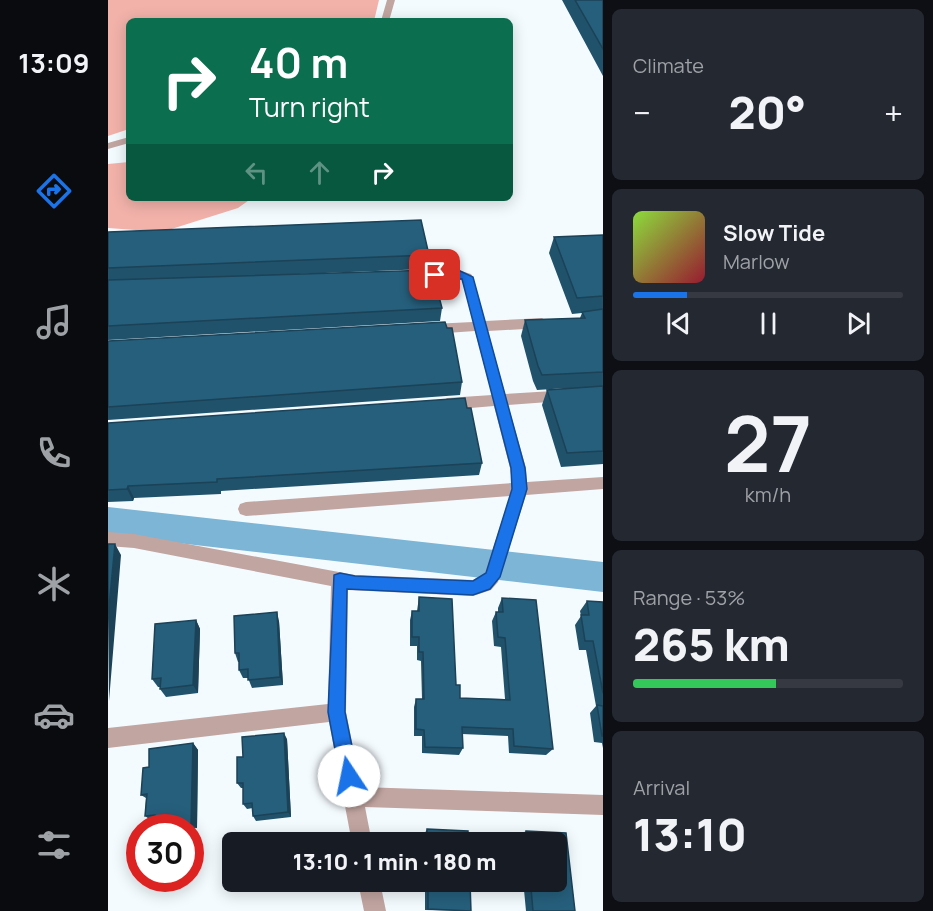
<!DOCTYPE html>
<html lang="en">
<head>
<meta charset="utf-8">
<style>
  body { margin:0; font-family:Manrope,sans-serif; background:#242831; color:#f1f3f6; height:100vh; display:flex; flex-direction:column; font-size:22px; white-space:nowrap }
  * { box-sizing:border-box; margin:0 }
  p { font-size:20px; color:#9ea1a6 }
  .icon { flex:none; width:33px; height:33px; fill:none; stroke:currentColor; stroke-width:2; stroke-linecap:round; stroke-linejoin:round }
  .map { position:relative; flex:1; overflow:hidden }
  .sheet { display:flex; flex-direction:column; gap:9px; padding:9px; background:#0d0f14; width:330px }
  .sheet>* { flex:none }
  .hud { position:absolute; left:18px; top:18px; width:387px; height:183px; border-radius:9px; box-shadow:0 3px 15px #0003; background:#0b6e4f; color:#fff; overflow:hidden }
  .speed { position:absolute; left:18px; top:814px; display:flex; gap:12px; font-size:30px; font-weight:700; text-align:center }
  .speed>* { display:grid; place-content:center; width:78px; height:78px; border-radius:50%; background:#171b24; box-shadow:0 3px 15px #0003; line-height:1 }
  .speed .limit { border:9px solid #d22; background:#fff; color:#111 }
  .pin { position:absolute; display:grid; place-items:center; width:51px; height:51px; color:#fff; margin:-26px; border-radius:12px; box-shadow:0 3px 9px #0006 }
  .me { position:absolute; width:66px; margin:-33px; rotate:349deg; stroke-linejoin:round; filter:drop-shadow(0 0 4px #0008) }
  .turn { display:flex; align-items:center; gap:21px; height:126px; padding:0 24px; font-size:27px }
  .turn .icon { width:78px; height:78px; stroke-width:2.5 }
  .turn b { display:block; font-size:42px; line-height:51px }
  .lanes { display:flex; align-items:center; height:57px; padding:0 24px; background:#0003; justify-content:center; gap:30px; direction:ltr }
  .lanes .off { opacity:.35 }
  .big { font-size:45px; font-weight:800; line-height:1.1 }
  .sheet .card { flex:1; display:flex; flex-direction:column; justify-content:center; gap:9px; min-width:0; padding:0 21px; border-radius:9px; background:#242831 }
  .sheet .dial { align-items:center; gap:0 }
  .dial b { font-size:78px; line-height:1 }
  .song { display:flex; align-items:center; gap:18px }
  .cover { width:72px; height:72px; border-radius:9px; background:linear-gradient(135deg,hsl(90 70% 55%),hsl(350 70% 35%)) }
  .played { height:6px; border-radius:3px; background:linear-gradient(90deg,#1a73e8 20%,#363941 20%) }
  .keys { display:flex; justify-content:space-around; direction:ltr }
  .heat { display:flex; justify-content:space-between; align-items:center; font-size:33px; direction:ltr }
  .charge { height:9px; border-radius:4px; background:linear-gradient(90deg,#34c759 53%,#363941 0) }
  .trip { position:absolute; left:114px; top:832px; width:345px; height:60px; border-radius:9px; background:#171b24; box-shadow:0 3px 15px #0003; font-weight:800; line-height:60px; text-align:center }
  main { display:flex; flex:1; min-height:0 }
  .tabs { display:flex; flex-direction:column; width:108px; justify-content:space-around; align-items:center; background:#090b0e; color:#9ea1a6 }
  .tabs .icon { width:42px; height:42px }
  .tabs .selected { color:#1a73e8 }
  .tabs b { font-size:27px; color:#f1f3f6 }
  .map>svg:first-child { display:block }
</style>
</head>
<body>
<main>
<nav class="tabs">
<b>13:09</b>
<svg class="icon selected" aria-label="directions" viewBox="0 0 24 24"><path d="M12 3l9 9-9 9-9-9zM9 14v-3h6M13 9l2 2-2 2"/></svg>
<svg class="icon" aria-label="music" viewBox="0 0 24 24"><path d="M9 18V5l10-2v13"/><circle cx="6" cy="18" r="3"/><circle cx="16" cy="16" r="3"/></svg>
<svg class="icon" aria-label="phone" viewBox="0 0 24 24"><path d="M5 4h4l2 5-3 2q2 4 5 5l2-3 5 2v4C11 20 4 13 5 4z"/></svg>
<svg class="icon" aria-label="climate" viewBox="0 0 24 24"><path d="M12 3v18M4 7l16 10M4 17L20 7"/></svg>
<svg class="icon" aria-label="car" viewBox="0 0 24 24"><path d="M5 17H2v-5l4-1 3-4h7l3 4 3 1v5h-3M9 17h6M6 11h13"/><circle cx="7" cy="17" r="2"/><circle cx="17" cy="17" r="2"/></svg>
<svg class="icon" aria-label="filters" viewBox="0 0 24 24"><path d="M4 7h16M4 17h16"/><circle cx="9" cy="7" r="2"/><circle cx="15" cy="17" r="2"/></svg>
</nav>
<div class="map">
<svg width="495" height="911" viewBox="0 0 495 911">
  <rect width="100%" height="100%" fill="#f4fbff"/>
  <!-- forest -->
  <path fill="#f2b2aa" d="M0,0h271l-5,21h-245v108l-21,7z
    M21,162v36h123l-14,10 -76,24 -54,-4v-64z"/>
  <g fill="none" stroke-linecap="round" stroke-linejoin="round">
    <!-- canal -->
    <path fill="#7cb5d6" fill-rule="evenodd" d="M0,507l495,55v30l-495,-57z"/>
    <!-- minor -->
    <path fill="#c1a5a1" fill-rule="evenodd" d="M279,0h8l-6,21h-8z
      M21,137v6l-21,6v-6z
      M350,270l13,4 2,3 12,44 57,-3 7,5 -7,5 -54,3 17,63 98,-6v10l-95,7 18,63 1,14 76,-5v12l-77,6 -28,87 -7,8 -18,6 -125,-6 -2,122 15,75 242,8v20l-238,-8 7,36h-20l-23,-121 -221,26v-20l220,-24 3,-118 -197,-38 -26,-2v-14l26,2 221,41 118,5 12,-7 25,-77 -264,20 -6,-2 -2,-5 2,-5 6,-2 266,-19 -2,-15 -16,-62 -47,4 -7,-6 7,-6 45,-3 -17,-64 -43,3 -7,-5 7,-5 41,-2 -11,-42h-48l-6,-4 6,-4z
      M250,882h22l6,29h-22z"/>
  </g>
  <!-- wall -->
  <path fill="#21526b" d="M454,0h41v76z
    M0,232l321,23 -2,14 -128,5 143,34 -2,13 -332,19z
    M495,235v229l-42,3 -19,-62 5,-15 20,-2 -30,2 -4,-9 -12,-45 4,-16 55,-2 2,-5 -10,1 -23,-61 5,-16z
    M0,341l354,41 -2,13 -352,25z
    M359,408l15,55 -3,12 -258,16v3l-87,4 -1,3 -25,1v-79z
    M311,597l41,101 45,1 -4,-52 -7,-1 -2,-25 4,-9h2v-4l4,-10 51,151 -7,6 -37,-2 -1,-17 -46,-2 1,14 -4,7 -37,-2v-17h-8v-29l2,-8h6l-1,-38 -4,-1v-14h-7v-26l2,-9h5z
    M479,601l16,1v146l-1,-5 -8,-1 -4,-29 6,-7 -10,-56h-7l-4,-25 6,-9 -1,-5z
    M88,620l4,9 -2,64 -32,4 -6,-8v-2h-2l-6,-8z
    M171,621l4,64 -31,3 -4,-10h-5l-4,-8v-8h-1l-3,-9z
    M179,739l4,78 -35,4 -3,-5v-8l-6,1 -4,-5v-16h-2l-4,-5 6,-26z
    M85,743l5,7 -1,78 -7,1v-1h-35v-8l-3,1 -7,-5 1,-18 -5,-3 8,-28z
    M319,829l41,14h-43v-10z
    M418,831l40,2 9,78h-49l-2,-21h-8l-1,-8h41v-39h-35l-1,-8z
    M308,882h54l1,29 -46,-1v-21h-9z"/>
  <!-- shaded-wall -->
  <path fill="#1b4257" d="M20,486l6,12 -1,3 -6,-12z
    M7,544l6,11 -12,146 -1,-84z
    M169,612l2,9 4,64 -3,-8z
    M88,620l4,9 -2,64 -5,-8z
    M176,733l3,6 4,78 -3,-5z
    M85,743l5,7 -1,78 -6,-4z"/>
  <!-- building -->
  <path fill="#265f7c" stroke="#1b4257" stroke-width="1.5" d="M467,0h28v49z
    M313,220l8,35 -321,13v-36z
    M495,235v61l-26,2 -23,-61z
    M324,270l10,38 -334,18v-46z
    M495,309v63l-61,3 -4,-9 -13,-46 60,-2 -3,-6z
    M337,322l2,6h5l10,54 -354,25v-66z
    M495,386v65l-36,2 -20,-63z
    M357,398l2,10h4l11,55 -265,16v3l-89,4 -1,3 -19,1v-67z
    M0,544h7l-7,73z
    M311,597l33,2 4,86h4v13l50,2 -5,-62 -7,-1 -2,-25h7l-1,-14 34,2 17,149 -39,-3 -1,-17 -51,-2 1,21 -38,-1 -1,-17 -8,-1v-30h8l-1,-47h-4v-15h-7v-26h7z
    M479,601l16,1v91l-10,-52h-8l-4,-26h8z
    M169,612l3,65 -32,3v-11l-9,1v-17h-4l-1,-37z
    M88,620l-3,65 -33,4 1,-11 -9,1 3,-55z
    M489,705l6,1v30h-1z
    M176,733l4,79 -35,4 -1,-13 -9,1v-21h-6v-26h6l-1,-20z
    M85,743l-2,81 -36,4v-13l-10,1 2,-22 -6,1 2,-27 6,-1v-18z
    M319,829l41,2v12h-41z
    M418,831l40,2 9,78h-42l-2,-23h-9l-1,-6h35v-39h-29z
    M310,882h52l1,29 -43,-2v-22h-10z"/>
  <!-- route -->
  <path fill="#1a73e8" stroke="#114b97" stroke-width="1.5" d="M350,270l15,7 52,191 2,21 -27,88 -10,12 -17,6 -126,-6 -2,123 13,64 -2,6 -7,3 -6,-3 -3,-6 -12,-64 6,-137 6,-2 15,3 118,5 13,-8 26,-84 -1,-21 -49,-189h-27l-6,-4 6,-4z"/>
</svg>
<div class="speed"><div class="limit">30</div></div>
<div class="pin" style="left:327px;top:275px;background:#d93025"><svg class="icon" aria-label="arrive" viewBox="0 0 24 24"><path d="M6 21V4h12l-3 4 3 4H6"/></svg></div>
<svg class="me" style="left:241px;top:776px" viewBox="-20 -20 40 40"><circle r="19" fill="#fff"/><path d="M0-13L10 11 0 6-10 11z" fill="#1a73e8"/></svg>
<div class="trip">13:10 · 1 min · 180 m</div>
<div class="hud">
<div class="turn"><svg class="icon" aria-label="right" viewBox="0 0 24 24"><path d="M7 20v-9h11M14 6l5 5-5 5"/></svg><div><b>40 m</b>Turn right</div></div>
<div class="lanes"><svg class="icon off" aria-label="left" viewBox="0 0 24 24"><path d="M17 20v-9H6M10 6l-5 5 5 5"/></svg><svg class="icon off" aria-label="ahead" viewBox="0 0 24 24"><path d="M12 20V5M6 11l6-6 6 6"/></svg><svg class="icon" aria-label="right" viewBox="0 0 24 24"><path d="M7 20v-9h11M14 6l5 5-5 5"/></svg></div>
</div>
</div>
<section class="sheet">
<div class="card"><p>Climate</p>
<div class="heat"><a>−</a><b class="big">20°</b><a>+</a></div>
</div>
<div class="card">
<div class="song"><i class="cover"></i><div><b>Slow Tide</b><p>Marlow</p></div></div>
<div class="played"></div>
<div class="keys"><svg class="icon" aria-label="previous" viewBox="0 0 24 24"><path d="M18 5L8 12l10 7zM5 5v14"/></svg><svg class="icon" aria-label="pause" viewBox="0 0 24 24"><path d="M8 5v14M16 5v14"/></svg><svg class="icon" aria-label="next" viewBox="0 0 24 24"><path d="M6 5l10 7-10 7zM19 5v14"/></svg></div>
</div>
<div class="card dial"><b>27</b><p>km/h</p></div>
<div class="card"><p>Range · 53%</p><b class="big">265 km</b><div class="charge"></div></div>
<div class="card"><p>Arrival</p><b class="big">13:10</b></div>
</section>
</main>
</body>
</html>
